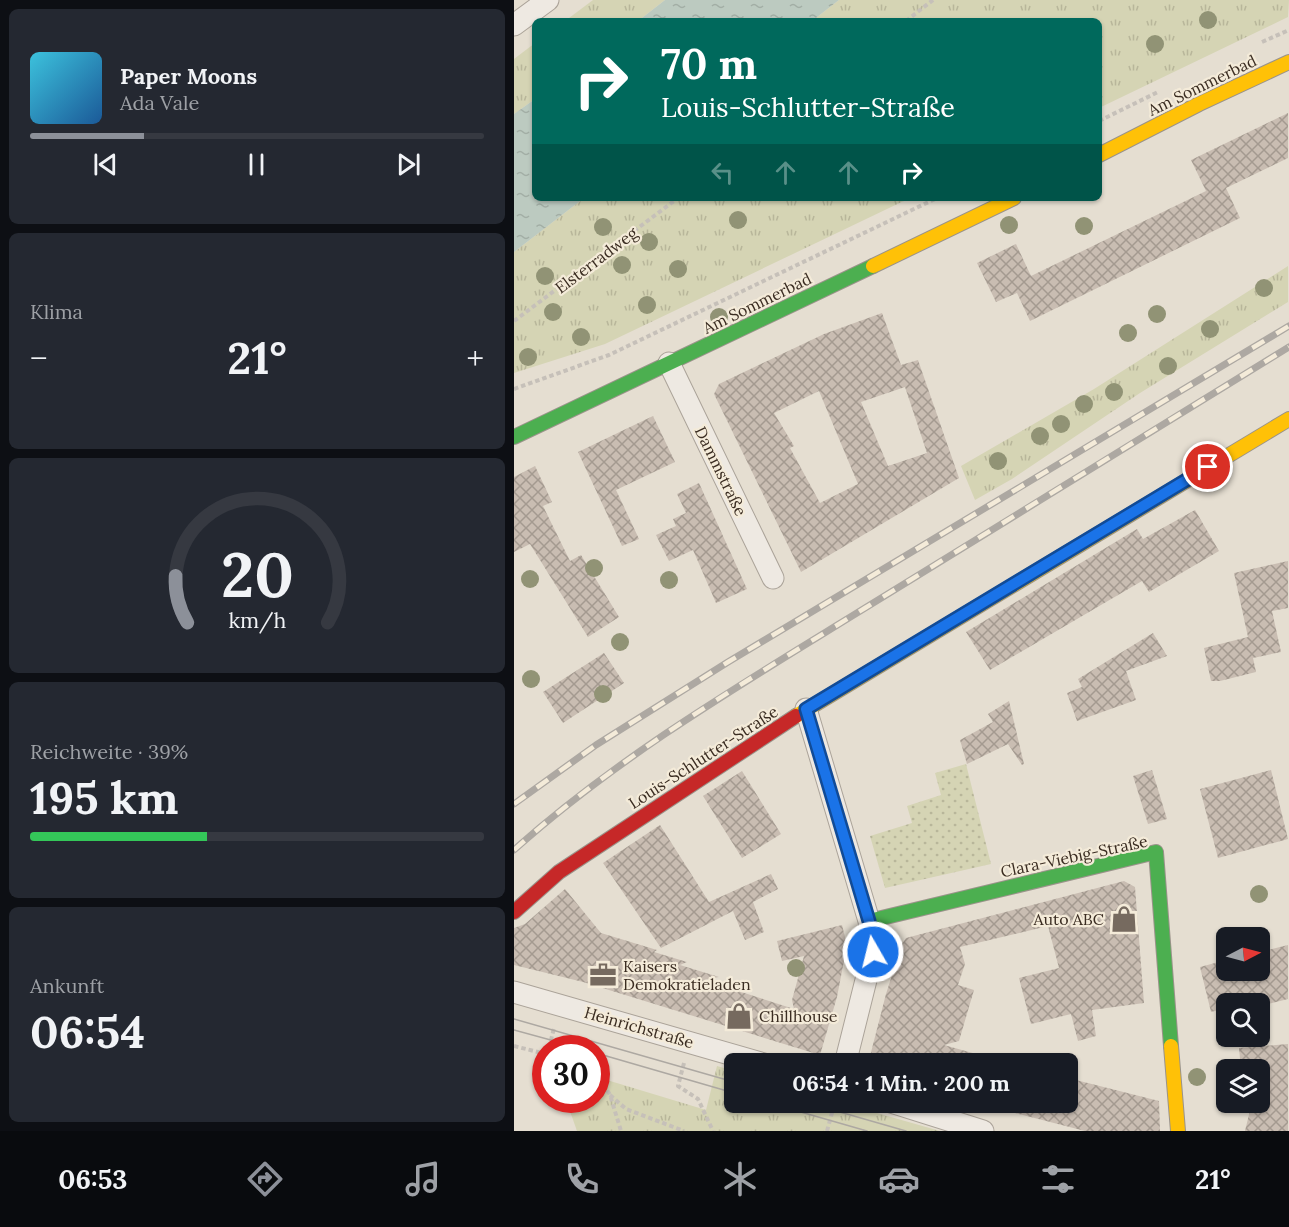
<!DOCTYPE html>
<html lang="de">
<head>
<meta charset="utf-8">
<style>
  body { margin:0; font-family:Lora,serif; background:#242831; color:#f1f3f6; height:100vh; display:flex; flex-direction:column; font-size:22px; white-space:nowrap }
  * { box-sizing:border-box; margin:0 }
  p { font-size:20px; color:#9ea1a6 }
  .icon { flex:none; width:33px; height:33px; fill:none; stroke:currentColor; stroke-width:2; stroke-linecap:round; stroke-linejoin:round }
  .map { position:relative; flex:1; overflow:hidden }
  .panel { display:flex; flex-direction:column; gap:9px; padding:9px; background:#0d0f14; width:514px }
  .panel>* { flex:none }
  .top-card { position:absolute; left:18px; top:18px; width:570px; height:183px; border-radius:9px; box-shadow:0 2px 4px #0004; background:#00695c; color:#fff; overflow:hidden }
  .needle { width:39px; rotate:84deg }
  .tools { position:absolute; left:702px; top:927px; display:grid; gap:12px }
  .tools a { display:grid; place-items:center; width:54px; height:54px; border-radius:9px; background:#171b24; box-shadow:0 2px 4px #0004; font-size:30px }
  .speed { position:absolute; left:18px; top:1035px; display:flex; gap:12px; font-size:30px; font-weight:700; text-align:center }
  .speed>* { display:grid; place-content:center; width:78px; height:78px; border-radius:50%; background:#171b24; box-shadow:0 2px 4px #0004; line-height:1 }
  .speed .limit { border:9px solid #d22; background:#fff; color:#111 }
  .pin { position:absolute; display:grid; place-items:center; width:51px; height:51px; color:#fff; margin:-26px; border:3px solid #fff; border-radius:50%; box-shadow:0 2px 6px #0007 }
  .me { position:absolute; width:66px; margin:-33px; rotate:352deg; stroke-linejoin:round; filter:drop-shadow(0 0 4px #0008) }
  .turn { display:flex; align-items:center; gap:21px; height:126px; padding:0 30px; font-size:27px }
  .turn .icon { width:78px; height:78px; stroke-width:2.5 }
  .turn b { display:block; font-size:42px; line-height:51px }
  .lanes { display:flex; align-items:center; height:57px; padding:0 30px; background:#0003; justify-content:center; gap:30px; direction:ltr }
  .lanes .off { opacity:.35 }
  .big { font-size:45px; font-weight:700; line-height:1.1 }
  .panel .widget { flex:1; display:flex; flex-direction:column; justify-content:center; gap:9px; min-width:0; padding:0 21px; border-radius:9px; background:#242831 }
  .panel .dial { align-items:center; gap:0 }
  .dial svg { height:156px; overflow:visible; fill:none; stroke:#363941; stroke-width:7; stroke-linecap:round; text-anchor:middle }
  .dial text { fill:#f1f3f6; stroke:none }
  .song { display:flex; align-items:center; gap:18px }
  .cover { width:72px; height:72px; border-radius:9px; background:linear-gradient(135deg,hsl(190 70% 55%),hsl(210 70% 35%)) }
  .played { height:6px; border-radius:3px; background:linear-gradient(90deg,#8c9099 25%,#363941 25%) }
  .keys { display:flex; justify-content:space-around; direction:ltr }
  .heat { display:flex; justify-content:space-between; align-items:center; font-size:33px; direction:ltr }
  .charge { height:9px; border-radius:4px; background:linear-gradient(90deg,#34c759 39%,#363941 0) }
  .trip { position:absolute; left:210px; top:1053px; width:354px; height:60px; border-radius:9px; background:#171b24; box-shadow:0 2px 4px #0004; font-weight:700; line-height:60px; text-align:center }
  .tab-bar { display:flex; height:96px; justify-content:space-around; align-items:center; background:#090b0e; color:#9ea1a6 }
  .tab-bar .icon { width:42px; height:42px }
  .tab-bar .on { color:#8c9099 }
  .tab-bar b { font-size:27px; color:#f1f3f6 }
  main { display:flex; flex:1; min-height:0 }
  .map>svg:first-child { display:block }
</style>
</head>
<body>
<main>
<section class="panel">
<div class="widget">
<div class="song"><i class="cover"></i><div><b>Paper Moons</b><p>Ada Vale</p></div></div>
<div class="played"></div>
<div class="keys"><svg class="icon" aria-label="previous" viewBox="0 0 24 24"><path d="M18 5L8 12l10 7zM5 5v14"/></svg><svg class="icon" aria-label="pause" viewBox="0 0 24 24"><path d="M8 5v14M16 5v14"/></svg><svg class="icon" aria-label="next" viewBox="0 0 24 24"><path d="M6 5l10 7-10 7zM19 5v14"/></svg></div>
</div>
<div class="widget"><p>Klima</p>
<div class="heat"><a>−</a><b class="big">21°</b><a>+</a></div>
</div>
<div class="widget dial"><svg viewBox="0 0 100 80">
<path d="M14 69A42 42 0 1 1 86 69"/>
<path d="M14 69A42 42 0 0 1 8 45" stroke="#8c9099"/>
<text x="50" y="56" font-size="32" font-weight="700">20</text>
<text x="50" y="72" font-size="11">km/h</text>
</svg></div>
<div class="widget"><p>Reichweite · 39%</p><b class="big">195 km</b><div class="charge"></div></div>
<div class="widget"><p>Ankunft</p><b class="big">06:54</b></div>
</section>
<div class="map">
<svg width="775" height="1131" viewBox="0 0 775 1131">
  <defs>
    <pattern id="grass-tufts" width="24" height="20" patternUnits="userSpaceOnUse" patternTransform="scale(1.5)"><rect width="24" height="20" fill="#d5d4b4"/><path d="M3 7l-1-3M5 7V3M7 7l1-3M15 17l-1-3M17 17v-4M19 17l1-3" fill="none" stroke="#b8b69a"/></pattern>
    <pattern id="garden-dots" width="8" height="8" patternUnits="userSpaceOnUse" patternTransform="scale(1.5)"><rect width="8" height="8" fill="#d5d4b4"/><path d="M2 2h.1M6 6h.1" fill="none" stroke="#b8b69a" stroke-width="1.8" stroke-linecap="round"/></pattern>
    <pattern id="water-ripples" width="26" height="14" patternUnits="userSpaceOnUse" patternTransform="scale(1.5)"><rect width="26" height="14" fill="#bccac0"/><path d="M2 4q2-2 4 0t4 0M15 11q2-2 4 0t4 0" fill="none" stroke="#a2aea5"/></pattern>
    <pattern id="building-cross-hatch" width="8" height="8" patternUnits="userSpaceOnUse" patternTransform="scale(1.5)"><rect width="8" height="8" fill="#c9bdb2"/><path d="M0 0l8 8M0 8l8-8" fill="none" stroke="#a49a90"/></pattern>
  </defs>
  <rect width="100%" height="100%" fill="#e5ded1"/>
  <!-- grass -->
  <path fill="url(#grass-tufts)" d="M79,0h72l-27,21h-73z
    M325,0h450l-1,17 -189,91v-87h-287z
    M21,43v56l-21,15v-55z
    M70,198h326l-305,146 -91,29v-121z
    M774,266v36l-148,91 -128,86 -37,21 -14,-34 133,-77z
    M203,1066l17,5v31l108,1 98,28h-363l-11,-31h30l1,-23 109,33z"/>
  <!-- garden -->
  <path fill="url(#garden-dots)" d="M452,764l25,100 -106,24 -15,-52 42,-13 -5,-17 34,-11 -6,-22z"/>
  <!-- water -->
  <path fill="url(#water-ripples)" d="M151,0h174l-27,21h-174z
    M21,99v99h49l-70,54v-138z"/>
  <!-- building -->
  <path fill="url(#building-cross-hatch)" fill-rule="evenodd" d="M774,113v45l-62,30 14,30 -210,103 -13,-28 -21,9 -19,-39 39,-19 15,32 175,-85 -15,-31z
    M368,313l19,52 17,-5 41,118 -158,94 -87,-178 5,-10 105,-50zM391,387l22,66 -39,13 -27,-64zM305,391l39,93 -38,19 -30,-55 4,-2 -20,-33z
    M139,416l22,46 -59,28 23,49 -17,7 -44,-94z
    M21,466l17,36 -9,4 27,55 11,-6 38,62 -31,20 -58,-93 -16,8v-75z
    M185,483l48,106 -31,14 -23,-53 -24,11 -13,-26 20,-9 -3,-7 13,-6 -9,-19z
    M681,510l24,41 -70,41 -7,-11 -152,89 -24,-38 171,-103 6,10z
    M774,561v47l-16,3 9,41 -28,6 3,14 -36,9h-9l-7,-33 44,-11 -14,-64z
    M639,633l14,23 -41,15 10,29 -59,21 -10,-28 15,-6 -4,-8z
    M90,653l20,30 -61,40 -20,-31z
    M495,701l15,63 -2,1 -14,-21 -41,20 -7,-24 33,-18 -5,-8z
    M638,770l15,49 -19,5 -15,-48z
    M757,770l17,69 -70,19 -18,-69z
    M228,771l39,63 -39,24 -39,-62z
    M146,825l49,77 62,-28 7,15 -25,13 11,30 -19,8 -12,-29 -72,37 -58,-85z
    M610,881l11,6 9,116 -52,7 4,26 -18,5 -7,-27 -40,10 -12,-46 40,-10 -11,-42 -88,21 5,17 -7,21 16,5 -15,51 -15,4 43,12 -1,7h-118l18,-70 16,-50 4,-6z
    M51,889l36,44 56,17 -3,2 33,10 -7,3 39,12 -15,3 90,29 -2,-9 12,-44 -22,5 -5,-20 65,-16 5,20 -10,52 -17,58 -237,-73 -69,-17v-37l11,-4z
    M774,945v54l-28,7v-6l-14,4h-20v4l-15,4 -11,-45 26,-7v10h34v-18z
    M774,1044v87h-43l7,-29h8l1,-32h-20l-2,-22z
    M554,1078l91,23 1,30h-75l-85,-22 1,-7h67z"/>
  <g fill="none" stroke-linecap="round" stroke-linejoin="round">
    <defs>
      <path id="street" d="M0,25l34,-25
        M155,363l104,215
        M292,709l63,212 4,31 -28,112
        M0,992l250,72
        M377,1102l92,29"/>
      <path id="fast" d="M0,437l359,-171
        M355,921l287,-69 15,194"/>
      <path id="slow" d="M585,155l100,-51 90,-42
        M359,266l141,-68
        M282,716l493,-297
        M657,1046l7,85"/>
      <path id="jam" d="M0,912l45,-40 237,-156"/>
    </defs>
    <!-- street casing -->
    <use href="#street" stroke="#aba399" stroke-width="23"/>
    <!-- fast casing -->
    <use href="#fast" stroke="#9a938a" stroke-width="16"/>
    <!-- slow casing -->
    <use href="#slow" stroke="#9a938a" stroke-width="16"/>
    <!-- jam casing -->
    <use href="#jam" stroke="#9a938a" stroke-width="16"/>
    <!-- path -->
    <path stroke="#c6c0b9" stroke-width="4" stroke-dasharray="4.5 3" stroke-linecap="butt" d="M392,21l27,-21
      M748,42l27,-12
      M585,121l59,-29
      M0,321l164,-123
      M0,389l95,-34 328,-157
      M0,1046l32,8
      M35,1048l5,-20
      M170,1063l-6,23 20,13 15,32
      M82,1071l14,24 11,36
      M96,1095l16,14 58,22
      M313,1131l8,-29"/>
    <!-- street -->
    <use href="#street" stroke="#eee9e2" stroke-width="21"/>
    <!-- fast -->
    <use href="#fast" stroke="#4caf50" stroke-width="14"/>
    <!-- slow -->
    <use href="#slow" stroke="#ffc107" stroke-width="14"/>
    <!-- jam -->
    <use href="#jam" stroke="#c62828" stroke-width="14"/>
    <!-- tram -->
    <path stroke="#ada8a2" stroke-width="1.5" d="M0,1019l220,63
      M0,1030l66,18
      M82,1053l138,40
      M252,1102l101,29
      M291,1102l101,29"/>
    <defs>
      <path id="rail" d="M0,804l82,-59 132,-83 561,-336
        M0,850c106,-95 231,-168 351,-242 141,-87 282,-174 424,-261"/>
    </defs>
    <!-- rail casing -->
    <use href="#rail" stroke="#ada8a2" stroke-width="7"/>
    <!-- rail -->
    <use href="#rail" stroke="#f4ebd9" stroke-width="4.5" stroke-dasharray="14" stroke-linecap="butt"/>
  </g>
  <!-- trees -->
  <g fill="#919375">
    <circle cx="694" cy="20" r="9"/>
    <circle cx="641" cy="44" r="9"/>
    <circle cx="224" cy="220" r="9"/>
    <circle cx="495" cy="225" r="9"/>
    <circle cx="570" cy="226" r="9"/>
    <circle cx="89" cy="227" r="9"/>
    <circle cx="135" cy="242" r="9"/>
    <circle cx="108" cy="265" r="9"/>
    <circle cx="164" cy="269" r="9"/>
    <circle cx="31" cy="276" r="9"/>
    <circle cx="750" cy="288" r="9"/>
    <circle cx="133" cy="305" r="9"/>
    <circle cx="39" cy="312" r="9"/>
    <circle cx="643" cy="314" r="9"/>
    <circle cx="205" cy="317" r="9"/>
    <circle cx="696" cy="329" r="9"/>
    <circle cx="614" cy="333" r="9"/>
    <circle cx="67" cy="337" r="9"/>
    <circle cx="14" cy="357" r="9"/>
    <circle cx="654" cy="366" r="9"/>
    <circle cx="600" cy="392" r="9"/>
    <circle cx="570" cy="404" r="9"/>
    <circle cx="547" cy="424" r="9"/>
    <circle cx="526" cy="436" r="9"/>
    <circle cx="484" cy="461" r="9"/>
    <circle cx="80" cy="568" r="9"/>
    <circle cx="16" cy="579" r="9"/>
    <circle cx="155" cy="580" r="9"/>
    <circle cx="106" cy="642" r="9"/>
    <circle cx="17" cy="679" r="9"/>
    <circle cx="89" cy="694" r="9"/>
    <circle cx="745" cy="894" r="9"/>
    <circle cx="282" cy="968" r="9"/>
    <circle cx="683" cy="1077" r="9"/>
  </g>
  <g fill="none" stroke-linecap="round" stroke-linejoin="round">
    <defs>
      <path id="route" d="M359,952l-4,-31 -63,-212 402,-242"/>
    </defs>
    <!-- route casing -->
    <use href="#route" stroke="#114b97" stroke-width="15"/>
    <!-- route -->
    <use href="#route" stroke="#1a73e8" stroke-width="10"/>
  </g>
  <!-- icons -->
  <defs>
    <symbol id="shop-bare" viewBox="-9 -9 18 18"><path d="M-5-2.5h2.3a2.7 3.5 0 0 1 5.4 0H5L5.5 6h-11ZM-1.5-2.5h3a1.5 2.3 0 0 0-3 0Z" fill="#766a5f" stroke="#f4ebd9" stroke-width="2.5" paint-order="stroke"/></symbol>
    <symbol id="office-bare" viewBox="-9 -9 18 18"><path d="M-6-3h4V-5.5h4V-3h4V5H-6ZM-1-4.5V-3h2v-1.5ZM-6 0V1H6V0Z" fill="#766a5f" stroke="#f4ebd9" stroke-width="2.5" paint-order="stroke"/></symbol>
  </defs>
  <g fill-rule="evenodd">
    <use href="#shop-bare" x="591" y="900" width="38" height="38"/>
    <use href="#office-bare" x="70" y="956" width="38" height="38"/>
    <use href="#shop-bare" x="206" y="997" width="38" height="38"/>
  </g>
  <g text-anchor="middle" stroke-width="4.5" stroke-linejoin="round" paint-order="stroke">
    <!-- street labels -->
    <g font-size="16" fill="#3a2c21" stroke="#f4ebd9">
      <text transform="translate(688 85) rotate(-26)" y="6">Am Sommerbad</text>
      <text transform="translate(82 260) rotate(-37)" y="6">Elsterradweg</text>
      <text transform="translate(243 303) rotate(-26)" y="6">Am Sommerbad</text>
      <text transform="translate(207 471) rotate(64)" y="6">Dammstraße</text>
      <text transform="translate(189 757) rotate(-33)" y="6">Louis-Schlutter-Straße</text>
      <text transform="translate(560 856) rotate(-12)" y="6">Clara-Viebig-Straße</text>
      <text transform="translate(125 1027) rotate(16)" y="6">Heinrichstraße</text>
    </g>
    <!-- poi labels -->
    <g font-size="16" fill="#3a2c21" stroke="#f4ebd9" text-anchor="start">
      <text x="590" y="925" text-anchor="end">Auto ABC</text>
      <text x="109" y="972">Kaisers<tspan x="109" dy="18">Demokratieladen</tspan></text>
      <text x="245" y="1022">Chillhouse</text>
    </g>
  </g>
</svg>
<div class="tools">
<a><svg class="needle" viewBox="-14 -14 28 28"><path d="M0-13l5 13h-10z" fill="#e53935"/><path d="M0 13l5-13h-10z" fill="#9ea1a6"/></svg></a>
<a><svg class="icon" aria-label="search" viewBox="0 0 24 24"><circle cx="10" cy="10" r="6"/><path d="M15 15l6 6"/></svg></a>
<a><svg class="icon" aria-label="layers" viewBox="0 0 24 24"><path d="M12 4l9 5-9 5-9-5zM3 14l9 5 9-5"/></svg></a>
</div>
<div class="speed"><div class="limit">30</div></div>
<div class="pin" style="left:694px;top:467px;background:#d93025"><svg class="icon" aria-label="arrive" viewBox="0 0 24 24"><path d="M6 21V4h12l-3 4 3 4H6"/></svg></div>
<svg class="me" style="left:359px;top:952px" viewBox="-20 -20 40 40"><circle r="17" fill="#1a73e8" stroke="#fff" stroke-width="3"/><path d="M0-11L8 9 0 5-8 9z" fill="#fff"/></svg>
<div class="trip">06:54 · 1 Min. · 200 m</div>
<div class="top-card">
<div class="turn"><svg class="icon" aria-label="right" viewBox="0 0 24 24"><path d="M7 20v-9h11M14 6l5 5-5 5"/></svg><div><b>70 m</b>Louis-Schlutter-Straße</div></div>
<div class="lanes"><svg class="icon off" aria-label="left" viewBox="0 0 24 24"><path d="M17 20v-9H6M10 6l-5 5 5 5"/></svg><svg class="icon off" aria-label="ahead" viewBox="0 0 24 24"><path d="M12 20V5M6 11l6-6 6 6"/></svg><svg class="icon off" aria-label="ahead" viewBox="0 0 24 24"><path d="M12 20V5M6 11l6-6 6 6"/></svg><svg class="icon" aria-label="right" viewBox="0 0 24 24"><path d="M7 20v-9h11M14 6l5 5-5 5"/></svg></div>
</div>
</div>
</main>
<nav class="tab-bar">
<b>06:53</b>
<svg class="icon on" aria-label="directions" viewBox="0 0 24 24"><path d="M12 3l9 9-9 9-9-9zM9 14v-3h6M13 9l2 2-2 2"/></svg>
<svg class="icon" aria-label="music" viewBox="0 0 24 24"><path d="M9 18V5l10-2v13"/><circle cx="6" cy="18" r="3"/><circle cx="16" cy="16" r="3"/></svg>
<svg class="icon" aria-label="phone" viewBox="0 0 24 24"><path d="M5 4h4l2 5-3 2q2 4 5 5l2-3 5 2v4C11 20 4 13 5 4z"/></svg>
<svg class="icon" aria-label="climate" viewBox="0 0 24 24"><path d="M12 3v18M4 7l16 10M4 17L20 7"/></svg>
<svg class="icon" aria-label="car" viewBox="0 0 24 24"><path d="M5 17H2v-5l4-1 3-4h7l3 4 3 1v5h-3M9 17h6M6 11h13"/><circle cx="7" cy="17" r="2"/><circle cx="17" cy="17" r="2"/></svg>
<svg class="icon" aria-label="filters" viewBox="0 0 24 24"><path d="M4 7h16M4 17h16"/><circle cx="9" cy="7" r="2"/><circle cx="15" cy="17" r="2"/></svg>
<b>21°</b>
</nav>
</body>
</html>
